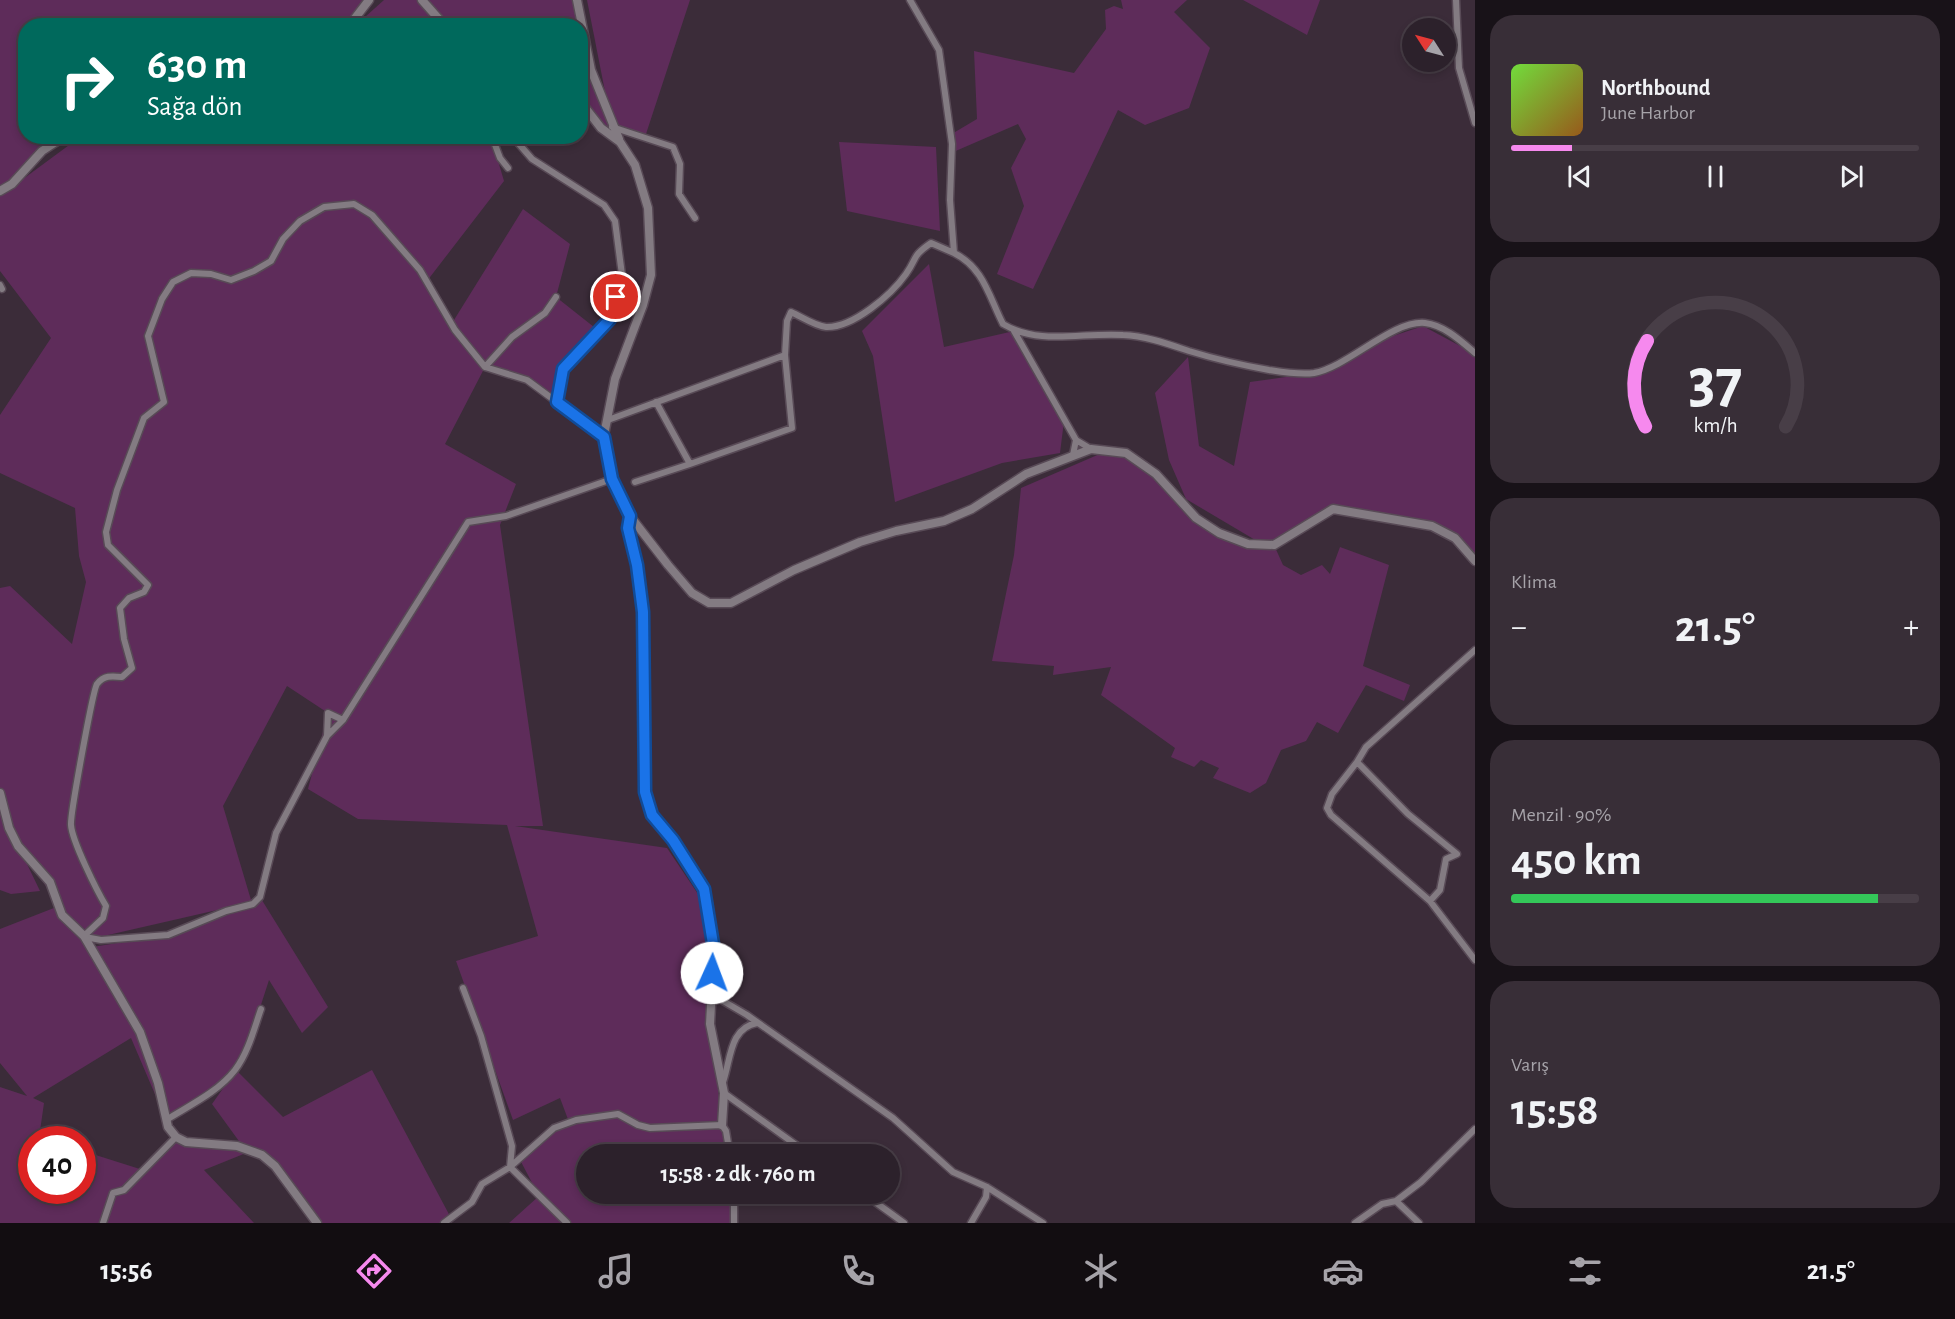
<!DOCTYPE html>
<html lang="tr">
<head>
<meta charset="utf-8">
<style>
  body { margin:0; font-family:"Alegreya Sans",sans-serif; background:#382e37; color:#f1f3f6; height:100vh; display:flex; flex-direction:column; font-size:22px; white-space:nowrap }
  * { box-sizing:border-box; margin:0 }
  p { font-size:20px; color:#a6a3a9 }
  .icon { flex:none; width:33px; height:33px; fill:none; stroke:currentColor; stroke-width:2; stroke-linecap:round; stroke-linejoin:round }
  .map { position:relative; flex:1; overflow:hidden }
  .side { display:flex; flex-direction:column; gap:15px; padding:15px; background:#181218; width:480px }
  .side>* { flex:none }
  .banner { position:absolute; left:18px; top:18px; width:570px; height:126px; border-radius:24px; box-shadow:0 3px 9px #0003,0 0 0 2px #483e47; background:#00695c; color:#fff; overflow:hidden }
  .needle { width:39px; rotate:306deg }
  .controls { position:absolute; left:1402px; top:18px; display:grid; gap:12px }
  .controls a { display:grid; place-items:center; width:54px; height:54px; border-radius:50%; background:#2c212b; box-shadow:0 3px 9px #0003,0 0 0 2px #483e47; font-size:30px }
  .speed { position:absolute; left:18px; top:1126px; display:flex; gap:12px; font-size:30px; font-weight:700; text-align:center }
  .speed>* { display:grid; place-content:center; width:78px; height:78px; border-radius:50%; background:#2c212b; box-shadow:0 3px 9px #0003,0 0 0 2px #483e47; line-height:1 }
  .speed .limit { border:9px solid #d22; background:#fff; color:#111 }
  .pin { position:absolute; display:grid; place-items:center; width:51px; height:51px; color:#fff; margin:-26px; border:3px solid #fff; border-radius:50%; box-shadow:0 2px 6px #0007 }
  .me { position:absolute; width:66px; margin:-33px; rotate:2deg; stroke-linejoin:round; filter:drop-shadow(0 0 4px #0008) }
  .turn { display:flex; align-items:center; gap:21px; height:126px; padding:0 30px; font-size:27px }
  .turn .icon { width:78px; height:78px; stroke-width:2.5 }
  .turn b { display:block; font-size:42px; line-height:51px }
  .big { font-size:45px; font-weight:600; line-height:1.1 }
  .side .widget { flex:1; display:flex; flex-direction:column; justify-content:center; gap:9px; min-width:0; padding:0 21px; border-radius:24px; background:#382e37 }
  .side .dial { align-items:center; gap:0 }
  .dial svg { height:156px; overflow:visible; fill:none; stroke:#483e47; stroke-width:7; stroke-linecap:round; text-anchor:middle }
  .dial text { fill:#f1f3f6; stroke:none }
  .song { display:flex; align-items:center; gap:18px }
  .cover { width:72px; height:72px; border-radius:9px; background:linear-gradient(135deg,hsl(100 70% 55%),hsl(30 70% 35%)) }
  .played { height:6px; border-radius:3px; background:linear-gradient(90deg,#f689ee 15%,#483e47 15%) }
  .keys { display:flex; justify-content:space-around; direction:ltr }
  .heat { display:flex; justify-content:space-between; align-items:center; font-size:33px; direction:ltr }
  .charge { height:9px; border-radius:4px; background:linear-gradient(90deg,#34c759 90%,#483e47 0) }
  .trip { position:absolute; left:576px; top:1144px; width:324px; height:60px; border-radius:30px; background:#2c212b; box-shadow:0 3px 9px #0003,0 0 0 2px #483e47; font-weight:600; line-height:60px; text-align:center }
  .menu { display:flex; height:96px; justify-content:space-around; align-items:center; background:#120d11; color:#a6a3a9 }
  .menu .icon { width:42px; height:42px }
  .menu .on { color:#f689ee }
  .menu b { font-size:27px; color:#f1f3f6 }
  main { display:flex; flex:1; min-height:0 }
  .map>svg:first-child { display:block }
</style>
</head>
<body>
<main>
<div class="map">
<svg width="1475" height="1223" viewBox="0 0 1475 1223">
  <rect width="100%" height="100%" fill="#3b2c39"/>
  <!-- green -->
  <path fill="#5e2c5a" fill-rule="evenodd" d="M0,0h373l-22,25 -325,1v110l40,1 -66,55z
    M384,0h194l6,40 28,95 -31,-33 -1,-76h-225z
    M587,0h103l-45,137 -33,-10z
    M1121,0h66l-13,12 36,36 -21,60 -44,17 -27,-15 -85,179 -36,-15 27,-68 -13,-38 15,-29 -8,-15 -67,29 -1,-18 27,-16 -3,-68 100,22 32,-44 -1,-19 9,-4 9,3z
    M1243,0h77l-13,35z
    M80,137h411l13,44 -77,100 27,39 69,-111 47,35 -14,53 43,34 -36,38 -6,33 -30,-22 -42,-13 -40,77 71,40 -16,41 43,301h-28l152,22 35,52 6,40 2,84 16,131h-140v39h145l-1,29h-221l30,-27 -20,-38 50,-36 -9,-24 -47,22 -57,-159 82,-25 -31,-111 -149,-6 -50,-30 20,-76 -41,-27 -64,120 28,94 9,-3 68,110 -26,26 -33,-53 -21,65 -19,31 -63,44 -35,-82 -98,60 11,5 -5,35 6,2h-13v51h50l1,-40 60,19 33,-33 68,11 -32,-44 24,-34 47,47 89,-47 79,148 -8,5h-125l-56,-68 -11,-4 -47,19 50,53h-254v-136l27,9 -27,-33v-134l59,-23 -43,-65 24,50 -29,3 -11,-4v-92l13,36 -13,-46v-200l10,-2 62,58 14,-62 -7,-26 -4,-48 -75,-35v-58l51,-77 -51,-67v-75zM239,905l-77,31 -70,11 9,23 -40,-61 34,29z
    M839,142l97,5 4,84 -93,-20z
    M929,264l15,83 70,-16 50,90 -4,32 -58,10 -107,39 -22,-146 -11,-25z
    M1423,326l52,28v207l-20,-23 -65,-20 -57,-9 -59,36 9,20 18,10 21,-10 8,9 10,-27 49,18 -26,101 47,19 -6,16 -38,-16 -28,48 -21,-11 -11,19 -25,9 -15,33 -16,10 -37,-15 6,-10 -18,-8 -7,7 -23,-10 4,-9 -74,-53 10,-28 -58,8 1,-9 -62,-5 22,-106 7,-67 88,-38 31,12 56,56 23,15 43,11 -76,-45 -17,-39 -14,-67 33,-36 11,89 35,20 16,-84 64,-9 58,-30z"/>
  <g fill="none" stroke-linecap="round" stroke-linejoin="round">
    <defs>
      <path id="minor" d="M910,0l29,50 13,94 -2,56 4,53c30,15 35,44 49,71 37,22 79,8 120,11 23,1 45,9 66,16 26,8 52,14 80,19 13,2 31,5 45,3 34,-6 78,-53 111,-50 19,2 36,18 50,30
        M1456,0l3,68 16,55
        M612,127l61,20 7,17 -1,30 16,24
        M498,136l-4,6 6,16 8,10
        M512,136l20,23 72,46 11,16 7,54 -12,44 -47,50 -6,33
        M0,285l2,4
        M1014,331l62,109 -3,15
        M785,355l2,-34 4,-9c11,5 24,14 35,15 27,1 65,-32 80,-53 12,-17 5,-17 25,-31l23,10
        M485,367l27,-30 33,-24 11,-16
        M608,420l177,-65 7,73 -102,36 -34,-62
        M1076,440l15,9
        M635,482l55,-18
        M343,720l125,-198 38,-6 106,-37
        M1357,762l-25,32 -5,14 4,7 99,86 45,59
        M1430,901l10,-11 6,-31 11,-5 -49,-40 -51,-52 9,-15 109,-97
        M84,936l19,-18 3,-12c-9,-15 -34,-65 -35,-81 -1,-10 22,-135 26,-141 7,-9 15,-8 25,-7l10,-9 -8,-29 -4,-31 9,-10 15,-6 4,-7 -40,-40 -2,-13 11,-42 27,-72 20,-16 -16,-66 14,-37 11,-17 18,-9 20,1 20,6 23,-9 17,-10 12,-22 17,-18 24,-14 30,-3 18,11 48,55 35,60 30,37 42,13 77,57
        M85,937l16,3 67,-5 58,-24 27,-7 7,-7 16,-64 51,-97 1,-23 15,7 -16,16
        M463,988l18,48 31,110 -2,21 57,56
        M710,996l8,2 29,17 146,103 60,54 34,15 56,36
        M723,1082c8,-22 6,-54 34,-59
        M724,1093l86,62
        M166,1120c24,-15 52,-28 69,-50 13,-17 19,-41 26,-61
        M864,1194l40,29
        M1396,1201l25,-19 54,-53
        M103,1223l10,-30 11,-3 52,-53
        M444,1223l28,-21 10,-18 28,-17 44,-39 22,-8 42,-6 20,11 12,3 72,-3 4,6 4,24
        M734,1223v-29
        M971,1223l15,-26 1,-10
        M1355,1223l27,-19 14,-3 23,22"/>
      <path id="tertiary" d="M422,0l23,26
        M577,0l14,70 28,69
        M349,26l20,-26
        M580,101l21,27 19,14 15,23 13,43 3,67 -8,30 -28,74 -11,56 8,44 18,37 38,49 24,28 17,10h22l63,-33 66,-28 36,-11 48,-10 28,-12 54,-35 65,-25 35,4 30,21 40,44 23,15 29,11 26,1 59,-36 99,17 23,12 20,23
        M0,191l12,-7 30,-33 23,-15
        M630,516l-2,12 9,37 6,47 2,180 7,23 21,25 21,32 10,17 4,15 6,46 -4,74 14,69 -2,32
        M0,793l9,35 9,18 32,36 12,33 22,21 56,96 18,51 10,44 8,10 10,5 51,4 25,9 13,11 42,57"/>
    </defs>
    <!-- minor casing -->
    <use href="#minor" stroke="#584a56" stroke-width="9"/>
    <!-- tertiary casing -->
    <use href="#tertiary" stroke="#584a56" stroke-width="11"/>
    <!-- minor -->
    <use href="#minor" stroke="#837b82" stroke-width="6"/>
    <!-- tertiary -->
    <use href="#tertiary" stroke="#837b82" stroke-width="8"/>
  </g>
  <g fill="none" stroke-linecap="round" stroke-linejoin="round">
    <defs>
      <path id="route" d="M616,297l-6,22 -47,50 -6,33 47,35 8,42 18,37 -2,12 9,37 6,47 2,180 7,23 21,25 31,49 10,61 -2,23"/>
    </defs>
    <!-- route casing -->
    <use href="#route" stroke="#114b97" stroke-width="15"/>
    <!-- route -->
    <use href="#route" stroke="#1a73e8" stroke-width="10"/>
  </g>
</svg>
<div class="controls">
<a><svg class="needle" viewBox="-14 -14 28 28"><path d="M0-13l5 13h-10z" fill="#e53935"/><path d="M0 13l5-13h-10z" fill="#a6a3a9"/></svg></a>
</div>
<div class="speed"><div class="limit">40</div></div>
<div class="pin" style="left:616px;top:297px;background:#d93025"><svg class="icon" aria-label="arrive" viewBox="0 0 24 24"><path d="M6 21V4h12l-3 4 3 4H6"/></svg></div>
<svg class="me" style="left:712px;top:973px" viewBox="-20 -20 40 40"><circle r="19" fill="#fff"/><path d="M0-13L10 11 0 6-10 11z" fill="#1a73e8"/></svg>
<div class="trip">15:58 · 2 dk · 760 m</div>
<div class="banner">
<div class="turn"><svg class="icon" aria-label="right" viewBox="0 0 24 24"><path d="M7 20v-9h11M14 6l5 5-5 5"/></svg><div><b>630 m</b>Sağa dön</div></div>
</div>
</div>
<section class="side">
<div class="widget">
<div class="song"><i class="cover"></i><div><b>Northbound</b><p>June Harbor</p></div></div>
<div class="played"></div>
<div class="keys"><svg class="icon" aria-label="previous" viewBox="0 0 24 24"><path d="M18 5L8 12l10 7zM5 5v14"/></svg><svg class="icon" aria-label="pause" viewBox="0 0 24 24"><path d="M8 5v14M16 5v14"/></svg><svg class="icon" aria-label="next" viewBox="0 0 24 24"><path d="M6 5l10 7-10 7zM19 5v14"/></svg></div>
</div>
<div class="widget dial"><svg viewBox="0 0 100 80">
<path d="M14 69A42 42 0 1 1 86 69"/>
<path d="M14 69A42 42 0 0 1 15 25" stroke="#f689ee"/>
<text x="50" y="56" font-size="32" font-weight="700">37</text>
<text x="50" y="72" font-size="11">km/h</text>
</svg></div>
<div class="widget"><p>Klima</p>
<div class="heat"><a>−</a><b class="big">21.5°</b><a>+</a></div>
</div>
<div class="widget"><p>Menzil · 90%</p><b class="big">450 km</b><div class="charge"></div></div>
<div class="widget"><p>Varış</p><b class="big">15:58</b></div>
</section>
</main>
<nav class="menu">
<b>15:56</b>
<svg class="icon on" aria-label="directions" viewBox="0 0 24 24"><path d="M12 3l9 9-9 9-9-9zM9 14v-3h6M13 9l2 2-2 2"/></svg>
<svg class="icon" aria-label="music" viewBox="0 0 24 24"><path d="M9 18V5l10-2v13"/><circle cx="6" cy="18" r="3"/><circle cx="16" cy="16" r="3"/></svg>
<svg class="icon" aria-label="phone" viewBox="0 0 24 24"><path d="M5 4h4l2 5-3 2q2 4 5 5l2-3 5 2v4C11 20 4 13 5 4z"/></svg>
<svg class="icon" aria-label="climate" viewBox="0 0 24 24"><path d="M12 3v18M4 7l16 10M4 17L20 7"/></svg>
<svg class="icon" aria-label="car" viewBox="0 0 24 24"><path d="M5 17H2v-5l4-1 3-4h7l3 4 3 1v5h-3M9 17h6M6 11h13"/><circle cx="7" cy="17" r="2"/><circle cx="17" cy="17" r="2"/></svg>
<svg class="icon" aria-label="filters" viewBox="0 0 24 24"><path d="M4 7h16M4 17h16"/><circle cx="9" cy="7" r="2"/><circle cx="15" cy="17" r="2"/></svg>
<b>21.5°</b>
</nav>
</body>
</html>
